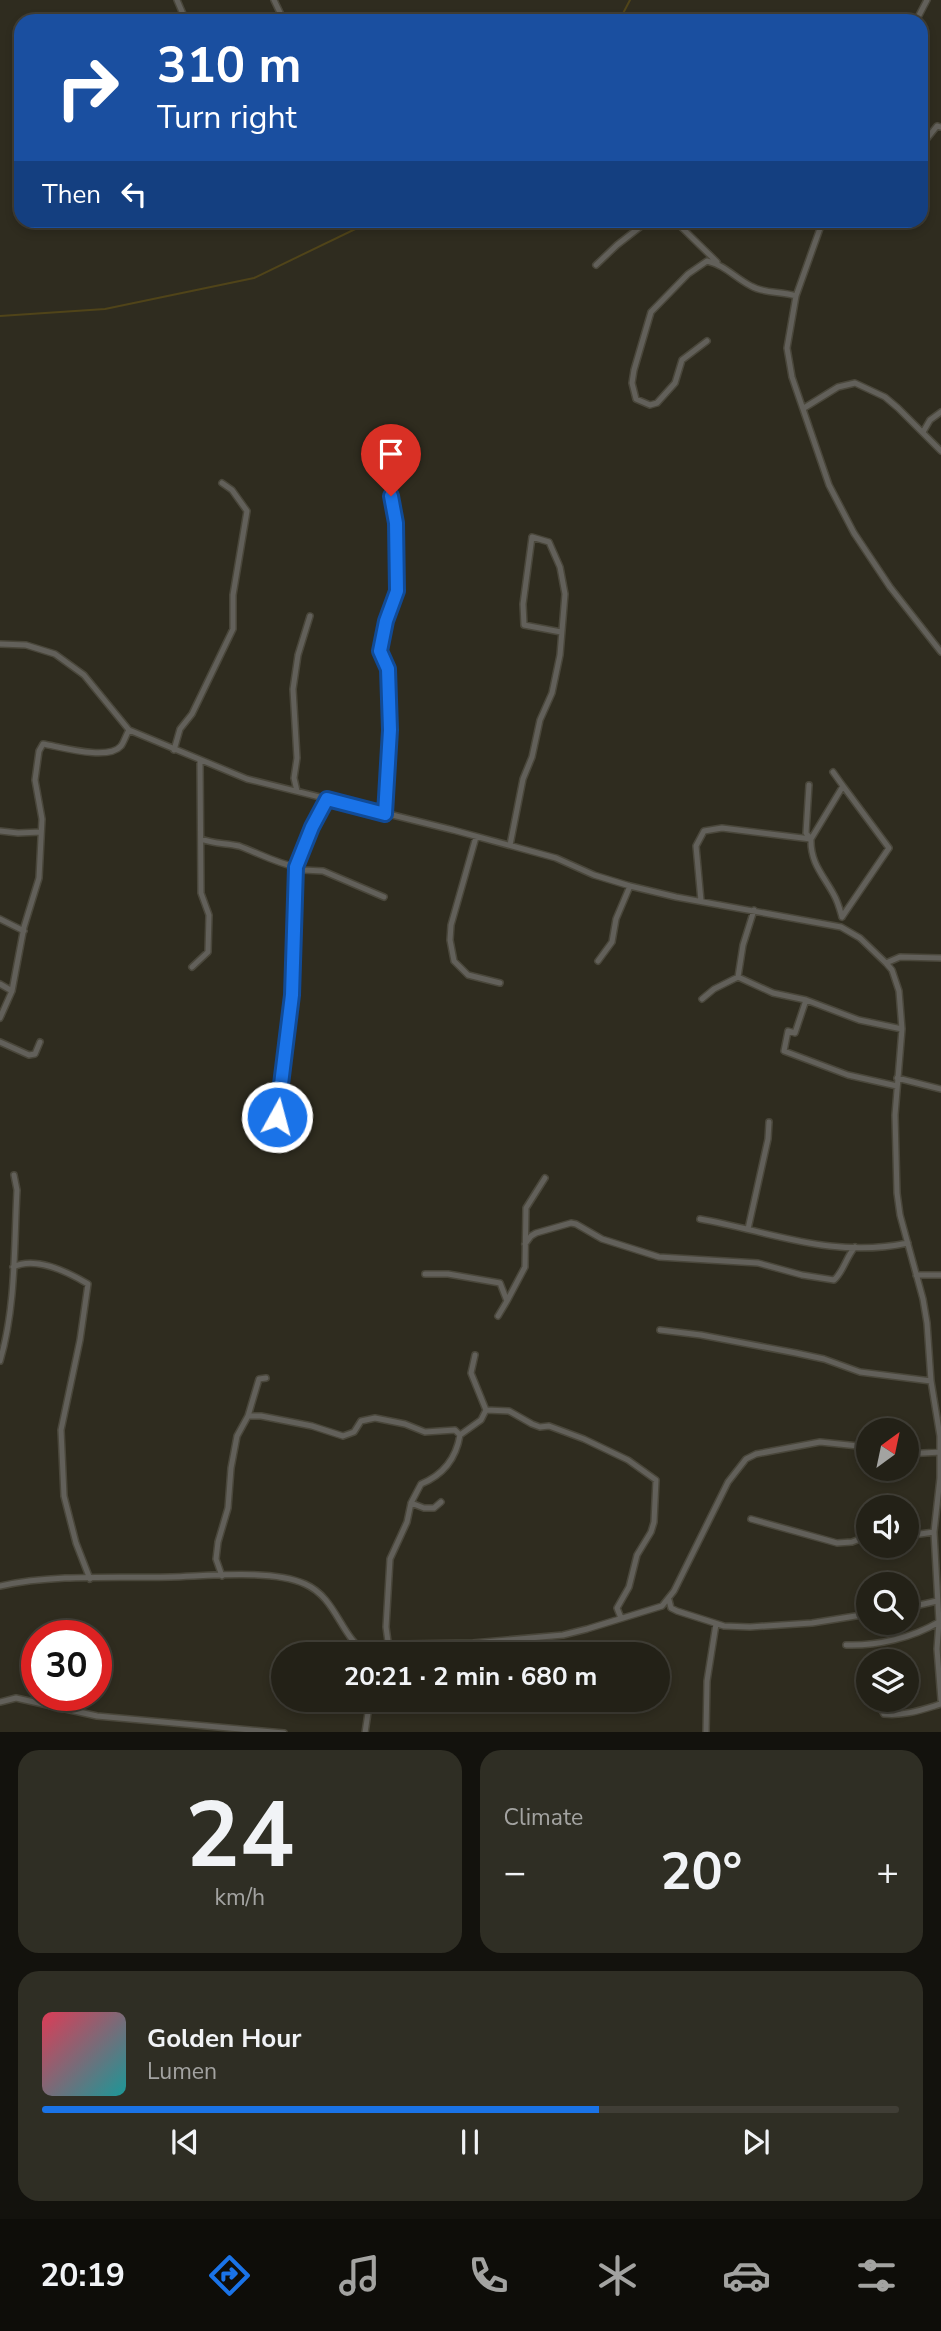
<!DOCTYPE html>
<html lang="en">
<head>
<meta charset="utf-8">
<style>
  body { margin:0; font-family:"Nunito Sans",sans-serif; background:#2f2e24; color:#f1f3f6; height:100vh; display:flex; flex-direction:column; font-size:26px; white-space:nowrap }
  * { box-sizing:border-box; margin:0 }
  p { font-size:23px; color:#a3a3a1 }
  .icon { flex:none; width:38px; height:38px; fill:none; stroke:currentColor; stroke-width:2; stroke-linecap:round; stroke-linejoin:round }
  .map { position:relative; height:1732px; overflow:hidden }
  .sheet { display:flex; flex-direction:column; gap:18px; padding:18px; background:#13120d; flex:1 }
  .sheet>* { flex:none }
  .guide { position:absolute; left:14px; top:14px; width:914px; height:214px; border-radius:21px; box-shadow:0 4px 10px #0003,0 0 0 2px #403e36; background:#1a4fa0; color:#fff; overflow:hidden }
  .needle { width:46px; rotate:33deg }
  .controls { position:absolute; left:856px; top:1418px; display:grid; gap:14px }
  .controls a { display:grid; place-items:center; width:63px; height:63px; border-radius:50%; background:#232117; box-shadow:0 4px 10px #0003,0 0 0 2px #403e36; font-size:35px }
  .speed { position:absolute; left:21px; top:1620px; display:flex; gap:14px; font-size:35px; font-weight:700; text-align:center }
  .speed>* { display:grid; place-content:center; width:91px; height:91px; border-radius:50%; background:#232117; box-shadow:0 4px 10px #0003,0 0 0 2px #403e36; line-height:1 }
  .speed .limit { border:10px solid #d22; background:#fff; color:#111 }
  .pin { position:absolute; display:grid; place-items:center; width:60px; height:60px; color:#fff; margin:-72px -30px; border-radius:50% 50% 50% 0; rotate:-45deg; box-shadow:0 0 7px #0007 }
  .pin .icon { rotate:45deg }
  .me { position:absolute; width:77px; margin:-38px; rotate:7deg; stroke-linejoin:round; filter:drop-shadow(0 0 5px #0008) }
  .turn { display:flex; align-items:center; gap:24px; height:147px; padding:0 28px; font-size:32px }
  .turn .icon { width:91px; height:91px; stroke-width:2.5 }
  .turn b { display:block; font-size:49px; line-height:60px }
  .then { display:flex; align-items:center; height:66px; padding:0 28px; background:#0003; gap:14px; font-size:26px }
  .big { font-size:52px; font-weight:700; line-height:1.1 }
  .sheet .widget { flex:1; display:flex; flex-direction:column; justify-content:center; gap:10px; min-width:0; padding:0 24px; border-radius:21px; background:#2f2e24 }
  .sheet .dial { align-items:center; gap:0 }
  .dial b { font-size:91px; line-height:1 }
  .song { display:flex; align-items:center; gap:21px }
  .cover { width:84px; height:84px; border-radius:10px; background:linear-gradient(135deg,hsl(350 70% 55%),hsl(180 70% 35%)) }
  .played { height:7px; border-radius:4px; background:linear-gradient(90deg,#1a73e8 65%,#403e36 65%) }
  .keys { display:flex; justify-content:space-around; direction:ltr }
  .heat { display:flex; justify-content:space-between; align-items:center; font-size:38px; direction:ltr }
  .sheet .tiles { flex:1; display:grid; gap:18px; grid-template-columns:1fr 1fr }
  .widget:last-child { grid-column:span 2 }
  .trip { position:absolute; left:271px; top:1642px; width:399px; height:70px; border-radius:35px; background:#232117; box-shadow:0 4px 10px #0003,0 0 0 2px #403e36; font-weight:700; line-height:70px; text-align:center }
  .dock { display:flex; height:112px; justify-content:space-around; align-items:center; background:#0e0d09; color:#a3a3a1 }
  .dock .icon { width:49px; height:49px }
  .dock .on { color:#1a73e8 }
  .dock b { font-size:32px; color:#f1f3f6 }
  .map>svg:first-child { display:block }
</style>
</head>
<body>
<div class="map">
<svg width="941" height="1733" viewBox="0 0 941 1733">
  <rect width="100%" height="100%" fill="#2f2c1f"/>
  <g fill="none" stroke-linecap="round" stroke-linejoin="round">
    <!-- stream -->
    <path stroke="#504419" stroke-width="2" d="M619,21l11,-21
      M0,316l105,-7 149,-31 120,-58"/>
    <defs>
      <path id="street" d="M177,0l9,21
        M274,0l10,21
        M916,21l11,-21
        M920,138l5,3 12,-15 4,1
        M674,220l43,42
        M823,220l-27,76 -9,52 5,29 37,108 25,48 36,54 51,65
        M596,265l21,-20 32,-25
        M707,341l-25,19 -7,23 -18,20 -7,2 -14,-6 -4,-16 2,-13 17,-58 37,-38 19,-13c18,4 28,17 44,25 14,8 30,5 45,10
        M804,408l34,-21 17,-4 30,14 13,11 43,43
        M923,432l7,-12 11,-8
        M0,644l26,1 29,9 29,21 45,55 118,49 206,51 103,28 38,17 36,11 46,11 165,30 19,11 26,25 6,7 7,21 3,38 -7,86 2,78 3,22 23,84 4,24 4,58 9,55v42l-6,54 5,90 -2,27 4,51
        M174,750l6,-21 12,-15 41,-85v-34l14,-84 -15,-21 -10,-7
        M809,785l-3,48 5,6c-1,24 13,37 23,56 4,7 6,15 8,22
        M297,791l-3,-13 3,-20 -4,-69 5,-34 12,-39
        M385,814l5,-84 -2,-61 -8,-18 6,-30 10,-30v-68l-5,-26
        M0,831l18,2 23,-1
        M476,837l-25,88 -1,15 4,21 14,14 32,8
        M201,839c13,5 25,4 38,7 19,7 37,17 57,21
        M510,845l13,-66 9,-22 8,-37 12,-27 8,-38 5,-61 -5,-27 -11,-25 -17,-5 -9,67 1,21 37,7
        M297,864l6,6 20,1 61,26
        M701,901l-5,-55 8,-15 18,-3 89,11 32,-53 -10,-14
        M842,917l47,-69 -46,-62
        M0,919l24,12
        M598,961l14,-19 4,-23 14,-33
        M886,963l14,-6 41,1
        M192,967l16,-15 1,-37 -8,-22 -1,-132
        M738,977l5,-32 11,-35
        M0,984l12,7
        M702,999l12,-10 24,-12 35,16 33,7 53,20 43,9
        M806,1000l-11,33 -7,-2 -4,20 64,24 49,11
        M0,1018l12,-27 12,-64 15,-49 3,-59 -7,-39 4,-29 4,-7c18,3 65,17 78,2 3,-4 5,-11 8,-16
        M0,1042l29,13 6,-1 5,-12
        M897,1078l44,11
        M277,1117l15,-122 4,-128 16,-40 15,-28
        M700,1219c72,13 133,40 208,24
        M748,1229l20,-90 1,-17
        M525,1244l6,-8 5,-3 35,-10 5,1 26,15 57,18 99,6 44,12 32,5c10,-9 12,-23 21,-33
        M13,1267c22,-11 55,5 75,17l-8,56 -19,90 3,66 12,47 14,36
        M425,1274h23l52,9 7,18 -9,15
        M916,1275h25
        M507,1301l18,-34 1,-59 19,-30
        M660,1330l41,5 95,18 28,6 36,13 71,9
        M0,1361c16,-54 14,-115 17,-171l-3,-15
        M486,1410l23,1 23,13 8,3 9,-1 35,13 44,21 28,20 -2,42 -3,10 -14,23 -8,32 -12,21 4,10
        M248,1416h13l51,10 31,10 11,-4 7,-11 14,-3 30,6 20,8 30,-2 5,5 21,-15 5,-10 -15,-37 4,-18
        M906,1454l35,-2
        M411,1503l13,5h10l7,-6
        M751,1519l86,24 15,-1 16,-6
        M906,1536l28,-4
        M222,1576l-6,-17 2,-17 10,-34 3,-40 6,-32 11,-20 11,-37 7,-1
        M0,1586c56,-12 115,-8 171,-9 37,-1 101,-8 134,7 32,14 35,53 63,70
        M669,1600l2,8 6,3 47,15 26,1 62,-4 56,-9
        M906,1608l31,-7
        M846,1645c31,1 66,-7 93,-23
        M389,1649l-3,-22 4,-68 17,-37 4,-19 10,-19c22,-9 35,-25 39,-49
        M384,1654l12,-8 10,-2 67,-1 90,-8 24,-6 75,-23 12,-15 54,-109 18,-23 10,-5 64,-12 48,5
        M866,1692l2,1
        M876,1699l8,15c21,2 37,-4 57,-10
        M0,1702l16,-4 81,18 187,17
        M365,1733l5,-34
        M706,1733l1,-52 9,-57"/>
    </defs>
    <!-- street casing -->
    <use href="#street" stroke="#4a473b" stroke-width="8"/>
    <!-- street -->
    <use href="#street" stroke="#62605a" stroke-width="5"/>
  </g>
  <g fill="none" stroke-linecap="round" stroke-linejoin="round">
    <defs>
      <path id="route" d="M277,1117l15,-122 4,-128 16,-40 15,-28 58,15 5,-84 -2,-61 -8,-18 6,-30 11,-30 -1,-68 -5,-27"/>
    </defs>
    <!-- route casing -->
    <use href="#route" stroke="#114b97" stroke-width="18"/>
    <!-- route -->
    <use href="#route" stroke="#1a73e8" stroke-width="12"/>
  </g>
</svg>
<div class="controls">
<a><svg class="needle" viewBox="-14 -14 28 28"><path d="M0-13l5 13h-10z" fill="#e53935"/><path d="M0 13l5-13h-10z" fill="#a3a3a1"/></svg></a>
<a><svg class="icon" aria-label="sound" viewBox="0 0 24 24"><path d="M4 9h4l5-4v14l-5-4H4zM17 9q2 3 0 6"/></svg></a>
<a><svg class="icon" aria-label="search" viewBox="0 0 24 24"><circle cx="10" cy="10" r="6"/><path d="M15 15l6 6"/></svg></a>
<a><svg class="icon" aria-label="layers" viewBox="0 0 24 24"><path d="M12 4l9 5-9 5-9-5zM3 14l9 5 9-5"/></svg></a>
</div>
<div class="speed"><div class="limit">30</div></div>
<div class="pin" style="left:391px;top:496px;background:#d93025"><svg class="icon" aria-label="arrive" viewBox="0 0 24 24"><path d="M6 21V4h12l-3 4 3 4H6"/></svg></div>
<svg class="me" style="left:277px;top:1117px" viewBox="-20 -20 40 40"><circle r="17" fill="#1a73e8" stroke="#fff" stroke-width="3"/><path d="M0-11L8 9 0 5-8 9z" fill="#fff"/></svg>
<div class="trip">20:21 · 2 min · 680 m</div>
<div class="guide">
<div class="turn"><svg class="icon" aria-label="right" viewBox="0 0 24 24"><path d="M7 20v-9h11M14 6l5 5-5 5"/></svg><div><b>310 m</b>Turn right</div></div>
<div class="then">Then<svg class="icon" aria-label="left" viewBox="0 0 24 24"><path d="M17 20v-9H6M10 6l-5 5 5 5"/></svg></div>
</div>
</div>
<section class="sheet">
<div class="tiles">
<div class="widget dial"><b>24</b><p>km/h</p></div>
<div class="widget"><p>Climate</p>
<div class="heat"><a>−</a><b class="big">20°</b><a>+</a></div>
</div>
<div class="widget">
<div class="song"><i class="cover"></i><div><b>Golden Hour</b><p>Lumen</p></div></div>
<div class="played"></div>
<div class="keys"><svg class="icon" aria-label="previous" viewBox="0 0 24 24"><path d="M18 5L8 12l10 7zM5 5v14"/></svg><svg class="icon" aria-label="pause" viewBox="0 0 24 24"><path d="M8 5v14M16 5v14"/></svg><svg class="icon" aria-label="next" viewBox="0 0 24 24"><path d="M6 5l10 7-10 7zM19 5v14"/></svg></div>
</div>
</div>
</section>
<nav class="dock">
<b>20:19</b>
<svg class="icon on" aria-label="directions" viewBox="0 0 24 24"><path d="M12 3l9 9-9 9-9-9zM9 14v-3h6M13 9l2 2-2 2"/></svg>
<svg class="icon" aria-label="music" viewBox="0 0 24 24"><path d="M9 18V5l10-2v13"/><circle cx="6" cy="18" r="3"/><circle cx="16" cy="16" r="3"/></svg>
<svg class="icon" aria-label="phone" viewBox="0 0 24 24"><path d="M5 4h4l2 5-3 2q2 4 5 5l2-3 5 2v4C11 20 4 13 5 4z"/></svg>
<svg class="icon" aria-label="climate" viewBox="0 0 24 24"><path d="M12 3v18M4 7l16 10M4 17L20 7"/></svg>
<svg class="icon" aria-label="car" viewBox="0 0 24 24"><path d="M5 17H2v-5l4-1 3-4h7l3 4 3 1v5h-3M9 17h6M6 11h13"/><circle cx="7" cy="17" r="2"/><circle cx="17" cy="17" r="2"/></svg>
<svg class="icon" aria-label="filters" viewBox="0 0 24 24"><path d="M4 7h16M4 17h16"/><circle cx="9" cy="7" r="2"/><circle cx="15" cy="17" r="2"/></svg>
</nav>
</body>
</html>
